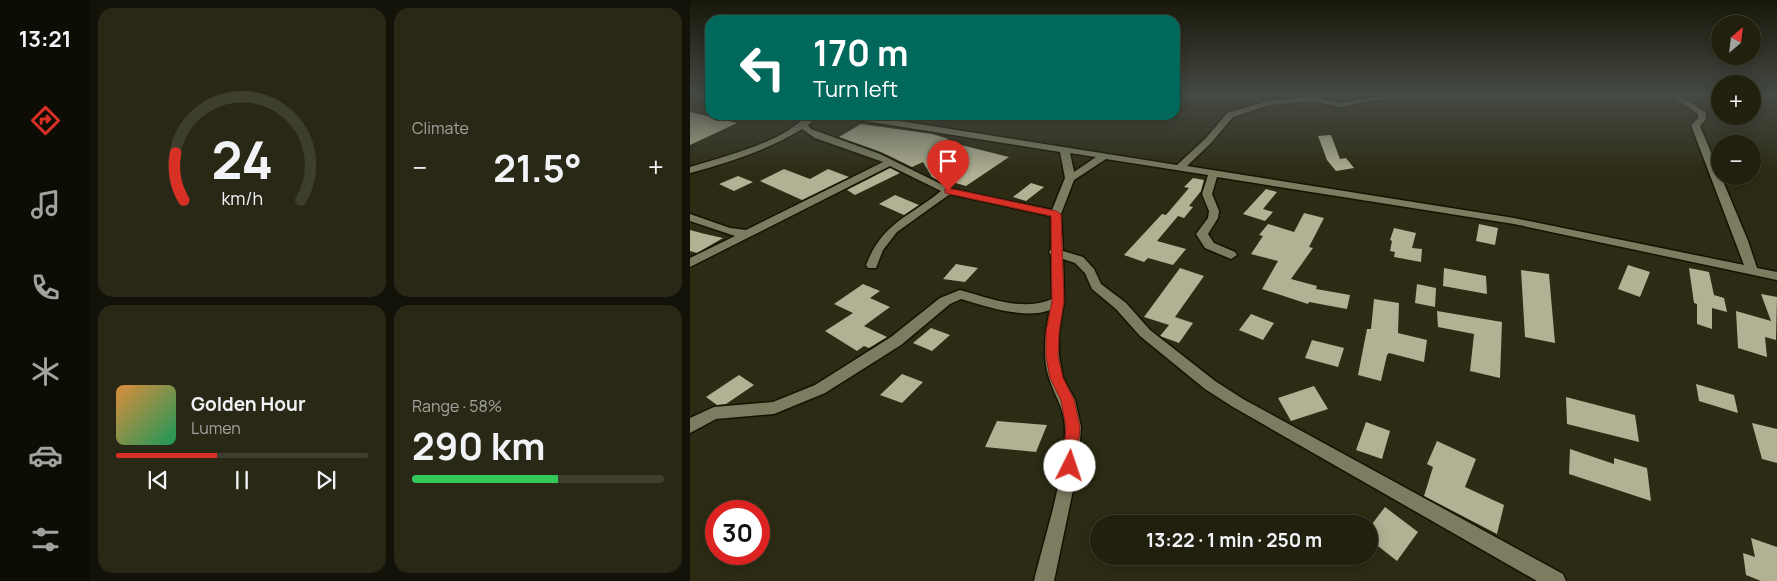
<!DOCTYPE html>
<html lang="en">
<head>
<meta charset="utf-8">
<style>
  body { margin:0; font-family:Manrope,sans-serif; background:#292817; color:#f1f3f6; height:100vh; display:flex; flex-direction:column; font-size:19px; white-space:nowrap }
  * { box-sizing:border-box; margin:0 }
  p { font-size:16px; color:#a2a39e }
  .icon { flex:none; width:28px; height:28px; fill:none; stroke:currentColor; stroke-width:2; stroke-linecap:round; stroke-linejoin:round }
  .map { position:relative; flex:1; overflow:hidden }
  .side { display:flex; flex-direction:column; gap:8px; padding:8px; background:#121208; width:600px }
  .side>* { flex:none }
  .top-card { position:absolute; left:15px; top:15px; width:475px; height:105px; border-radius:15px; box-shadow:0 2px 12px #0003,0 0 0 1px #3e3e2e; background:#00695c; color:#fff; overflow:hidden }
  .needle { width:32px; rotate:28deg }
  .tools { position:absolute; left:1021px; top:15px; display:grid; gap:10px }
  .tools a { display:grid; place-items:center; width:50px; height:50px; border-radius:50%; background:#21200e; box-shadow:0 2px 12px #0003,0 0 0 1px #3e3e2e; font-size:25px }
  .speed { position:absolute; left:15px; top:500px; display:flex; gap:10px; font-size:25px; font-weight:700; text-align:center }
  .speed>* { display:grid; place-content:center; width:65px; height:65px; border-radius:50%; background:#21200e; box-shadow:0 2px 12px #0003,0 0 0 1px #3e3e2e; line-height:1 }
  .speed .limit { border:8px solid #d22; background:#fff; color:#111 }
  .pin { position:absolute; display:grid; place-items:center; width:42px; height:42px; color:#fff; margin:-51px -21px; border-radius:50% 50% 50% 0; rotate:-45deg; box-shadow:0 0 5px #0007 }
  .pin .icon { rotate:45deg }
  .me { position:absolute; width:55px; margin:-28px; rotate:4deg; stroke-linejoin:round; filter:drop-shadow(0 0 4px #0008) }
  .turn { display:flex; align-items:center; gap:18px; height:105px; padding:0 25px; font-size:22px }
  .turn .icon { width:65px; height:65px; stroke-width:2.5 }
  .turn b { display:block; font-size:35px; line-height:42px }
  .big { font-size:38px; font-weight:700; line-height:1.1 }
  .side .tile { flex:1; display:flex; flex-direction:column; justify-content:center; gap:8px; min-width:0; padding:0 18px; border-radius:15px; background:#292817 }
  .side .dial { align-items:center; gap:0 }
  .dial svg { height:130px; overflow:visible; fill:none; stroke:#3e3e2e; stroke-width:7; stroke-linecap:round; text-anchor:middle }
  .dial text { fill:#f1f3f6; stroke:none }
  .song { display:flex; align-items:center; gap:15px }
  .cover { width:60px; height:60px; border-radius:8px; background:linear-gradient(135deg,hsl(30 70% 55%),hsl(150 70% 35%)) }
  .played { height:5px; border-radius:2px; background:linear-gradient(90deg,#d93025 40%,#3e3e2e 40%) }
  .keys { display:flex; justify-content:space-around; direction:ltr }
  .heat { display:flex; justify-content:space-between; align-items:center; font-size:28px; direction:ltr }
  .charge { height:8px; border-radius:4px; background:linear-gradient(90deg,#34c759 58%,#3e3e2e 0) }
  .side .tiles { flex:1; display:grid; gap:8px; grid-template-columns:repeat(2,1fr) }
  .trip { position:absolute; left:400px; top:515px; width:288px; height:50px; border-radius:25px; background:#21200e; box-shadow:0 2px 12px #0003,0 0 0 1px #3e3e2e; font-weight:700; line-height:50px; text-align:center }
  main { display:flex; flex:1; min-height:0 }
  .menu { display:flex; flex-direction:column; width:90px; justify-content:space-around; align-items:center; background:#0d0d06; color:#a2a39e }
  .menu .icon { width:35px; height:35px }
  .menu .on { color:#d93025 }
  .menu b { font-size:22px; color:#f1f3f6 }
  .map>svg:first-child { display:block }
</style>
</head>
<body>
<main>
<nav class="menu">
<b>13:21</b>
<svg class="icon on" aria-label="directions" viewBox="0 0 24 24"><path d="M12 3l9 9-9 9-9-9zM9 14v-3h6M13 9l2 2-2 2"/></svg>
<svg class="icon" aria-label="music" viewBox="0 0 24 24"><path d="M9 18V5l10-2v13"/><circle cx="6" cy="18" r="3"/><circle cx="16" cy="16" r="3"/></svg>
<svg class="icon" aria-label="phone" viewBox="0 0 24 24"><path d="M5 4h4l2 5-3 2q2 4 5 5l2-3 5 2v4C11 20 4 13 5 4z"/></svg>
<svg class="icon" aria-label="climate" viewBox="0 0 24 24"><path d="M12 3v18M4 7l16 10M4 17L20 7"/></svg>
<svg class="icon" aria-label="car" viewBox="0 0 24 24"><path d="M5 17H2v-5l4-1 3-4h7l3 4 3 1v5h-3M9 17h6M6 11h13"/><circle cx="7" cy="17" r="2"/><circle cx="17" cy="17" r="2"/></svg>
<svg class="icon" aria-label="filters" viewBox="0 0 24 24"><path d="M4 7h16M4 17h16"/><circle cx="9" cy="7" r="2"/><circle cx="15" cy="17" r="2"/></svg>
</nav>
<section class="side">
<div class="tiles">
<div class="tile dial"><svg viewBox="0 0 100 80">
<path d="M14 69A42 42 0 1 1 86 69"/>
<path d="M14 69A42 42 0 0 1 9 40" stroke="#d93025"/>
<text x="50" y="56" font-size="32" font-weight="700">24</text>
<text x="50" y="72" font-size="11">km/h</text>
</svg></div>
<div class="tile"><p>Climate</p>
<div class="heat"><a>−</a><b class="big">21.5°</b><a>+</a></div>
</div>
<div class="tile">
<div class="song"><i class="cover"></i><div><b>Golden Hour</b><p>Lumen</p></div></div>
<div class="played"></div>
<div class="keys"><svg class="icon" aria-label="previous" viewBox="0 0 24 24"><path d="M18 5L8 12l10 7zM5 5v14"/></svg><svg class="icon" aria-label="pause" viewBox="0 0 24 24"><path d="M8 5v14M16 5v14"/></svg><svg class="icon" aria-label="next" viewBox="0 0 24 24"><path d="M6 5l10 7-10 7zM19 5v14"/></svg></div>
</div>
<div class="tile"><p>Range · 58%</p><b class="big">290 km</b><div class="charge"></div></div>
</div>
</section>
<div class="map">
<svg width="1087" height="581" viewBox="0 0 1087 581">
  <rect width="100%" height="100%" fill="#2c2b13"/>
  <!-- building -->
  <path fill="#b2b194" d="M0,112l47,11 -47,22z
    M171,124l71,10 17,5 -4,2 64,16 -43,29 -21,-6 -4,2 -9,-5 -9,-15 -11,5 -31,-15 -42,-15z
    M641,135l9,24 6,-1 8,10 -18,3 -9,-11 -9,-24z
    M200,168l10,5 -45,22 -8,-5z
    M94,169l26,10 18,-10 21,8 -47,23 -42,-19z
    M48,176l15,6 -19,9 -15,-7z
    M503,178l11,2 -3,11 -12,15 4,1 -9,11 -6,-2 -21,25 29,8 -13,16 -25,-7 -4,4 -20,-7 38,-41 4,1 23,-27 -5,-1z
    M341,183l13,4 -18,14 -13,-4z
    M576,189l11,3 -14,17 10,3 -8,9 -22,-7z
    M205,195l24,10 -15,10 -25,-11z
    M614,213l20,5 -15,29 4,1 -22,31 26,7 -1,3 34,6 -3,14 -38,-7 -1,2 -46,-15 16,-28 -27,-7 12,-18 -4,-1 9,-11 26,8z
    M789,224l19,4 -3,17 -19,-4z
    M704,228l22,5 -4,15 10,1 -1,13 -27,-5 1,-5 -5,-1 2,-10 -2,-1z
    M0,230l15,4 18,4 -26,15 -7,-2z
    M266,264l22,4 -13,14 -22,-3z
    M938,265l22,7 -10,25 -22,-8z
    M490,268l24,8 -29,41 18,6 -14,20 -19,-7 9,-11 -25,-8z
    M754,268l42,8 1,18 -44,-8z
    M999,268l20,4 5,23 10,3 3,14 -15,-4v21l-15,-5v-20l-3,-1z
    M831,270l28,4 6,69 -30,-6z
    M173,284l17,7 -10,7 20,9 -26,19 23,11 -18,11 -5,-2 -7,5 -32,-20 28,-18 -19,-9z
    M727,284l19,4 -1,19 -20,-4z
    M1071,294l16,3 -1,43 -11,-3 2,20 -29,-9 -2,-37 35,10z
    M684,299l25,4 -1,30 29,7 -3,22 -35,-9 -2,2 -6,26 -23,-6 9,-46h4z
    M747,311l65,11 -2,56 -30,-7 4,-37 -36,-7z
    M561,314l23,9 -11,17 -24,-10z
    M241,328l19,7 -18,16 -19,-8z
    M622,340l32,8 -6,19 -33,-9z
    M212,374l21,8 -21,21 -22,-8z
    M49,375l15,10 -28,19 -9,1 -11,-8z
    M1006,384l38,11 4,18 -39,-12z
    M624,386l14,23 -37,12 -13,-23z
    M876,397l69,18 4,27 -72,-18z
    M307,421l50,4 -11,27 -51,-5z
    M676,422l24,9 -8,28 -26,-9z
    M1062,423l25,6v34l-15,-4z
    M747,441l39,18 -11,28 39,18 -7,29 -73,-38 9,-29 -6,-3z
    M880,449l44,15v-6l33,10 4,33 -82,-27z
    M695,507l33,25 -21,29 -28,-22v-11z
    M1061,538l26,9v34h-16l-15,-6 -3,-22 12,4z"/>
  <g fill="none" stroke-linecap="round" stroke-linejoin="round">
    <defs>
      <path id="minor" d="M703,94h11l-16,6 -21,1 -26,6 -28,-6 -44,4 -36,12 -21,25 -25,24 327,52 230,47 -53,-140 7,-7v-4l-29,-20h9l28,19v6l-6,7 48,115 9,27 20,4v8l-263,-56 -297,-47 -5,17 7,17 -1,7 -10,16 6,9 21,9 2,3 -6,4 -26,-11 -9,-14 12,-16 1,-7 -7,-17 6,-19 -102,-16 -32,21 -13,34 2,37 20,6 11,12 7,15 25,19 24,27 65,51 28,18 320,175 3,7h-29l-304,-174 -28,-18 -65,-53 -24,-27 -24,-20 -7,-16 -10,-10 -12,-4 1,42 -5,31v24l4,22 12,22 6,27 -3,39 -24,115h-20c11,-46 32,-107 31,-153 0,-19 -11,-33 -16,-50 -7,-22 -4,-46 1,-68 -25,10 -65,-4 -89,-11l-11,5 -49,41 -76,48 -51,21 -58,5 -26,14v-15l24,-11 59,-5 42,-17 76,-48 49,-39 20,-8c29,8 63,22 92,9l-1,-44 -2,-3 2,-3v-33l-101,-22 -53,38 -14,18 -7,18h-8l-2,-3c17,-43 42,-47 75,-74l-51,-25 -200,101v-9l45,-22 -45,-15v-7l40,14 16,2 137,-68 -68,-24 -13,-9c-34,21 -74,34 -112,44v-6c33,-10 69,-19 99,-37 10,-7 18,-15 30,-15l-11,10 3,4 69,25 71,35 101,21 13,-32 -5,-26 -214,-34 -4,-3h20l315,50 29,-27 21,-25 41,-12 25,-3 20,-1 28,6zM380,153l26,4 -22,15z"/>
    </defs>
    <!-- minor casing -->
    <use href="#minor" stroke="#151300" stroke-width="3"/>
    <!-- minor -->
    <use href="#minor" fill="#7c7c61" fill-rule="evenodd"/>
  </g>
  <!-- sky -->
  <linearGradient id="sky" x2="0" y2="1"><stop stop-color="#18180a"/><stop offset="0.54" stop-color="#454a44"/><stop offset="1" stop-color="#454a44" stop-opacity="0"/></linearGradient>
  <rect width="1087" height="175" fill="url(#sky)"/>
  <!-- route -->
  <path fill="#d93025" stroke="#8d1f18" d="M258,188l108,23 5,3 3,87 -5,31 -1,24 5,22 11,22 6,27 -4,43 -6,2 -5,-2 -2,-4 3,-39 -5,-27 -11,-22 -4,-22v-24l6,-31 -1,-85 -106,-23v-4z"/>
</svg>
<div class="tools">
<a><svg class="needle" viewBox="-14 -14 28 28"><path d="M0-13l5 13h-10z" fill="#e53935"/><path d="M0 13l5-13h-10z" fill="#a2a39e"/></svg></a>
<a>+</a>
<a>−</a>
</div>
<div class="speed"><div class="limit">30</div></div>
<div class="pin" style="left:258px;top:191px;background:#d93025"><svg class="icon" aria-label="arrive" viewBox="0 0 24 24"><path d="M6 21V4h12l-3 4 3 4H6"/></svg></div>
<svg class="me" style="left:380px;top:466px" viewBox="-20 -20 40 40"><circle r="19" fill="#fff"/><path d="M0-13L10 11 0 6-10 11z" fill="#d93025"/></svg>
<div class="trip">13:22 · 1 min · 250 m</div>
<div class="top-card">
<div class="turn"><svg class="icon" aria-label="left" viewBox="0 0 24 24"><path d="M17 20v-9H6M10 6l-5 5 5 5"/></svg><div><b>170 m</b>Turn left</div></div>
</div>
</div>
</main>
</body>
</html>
